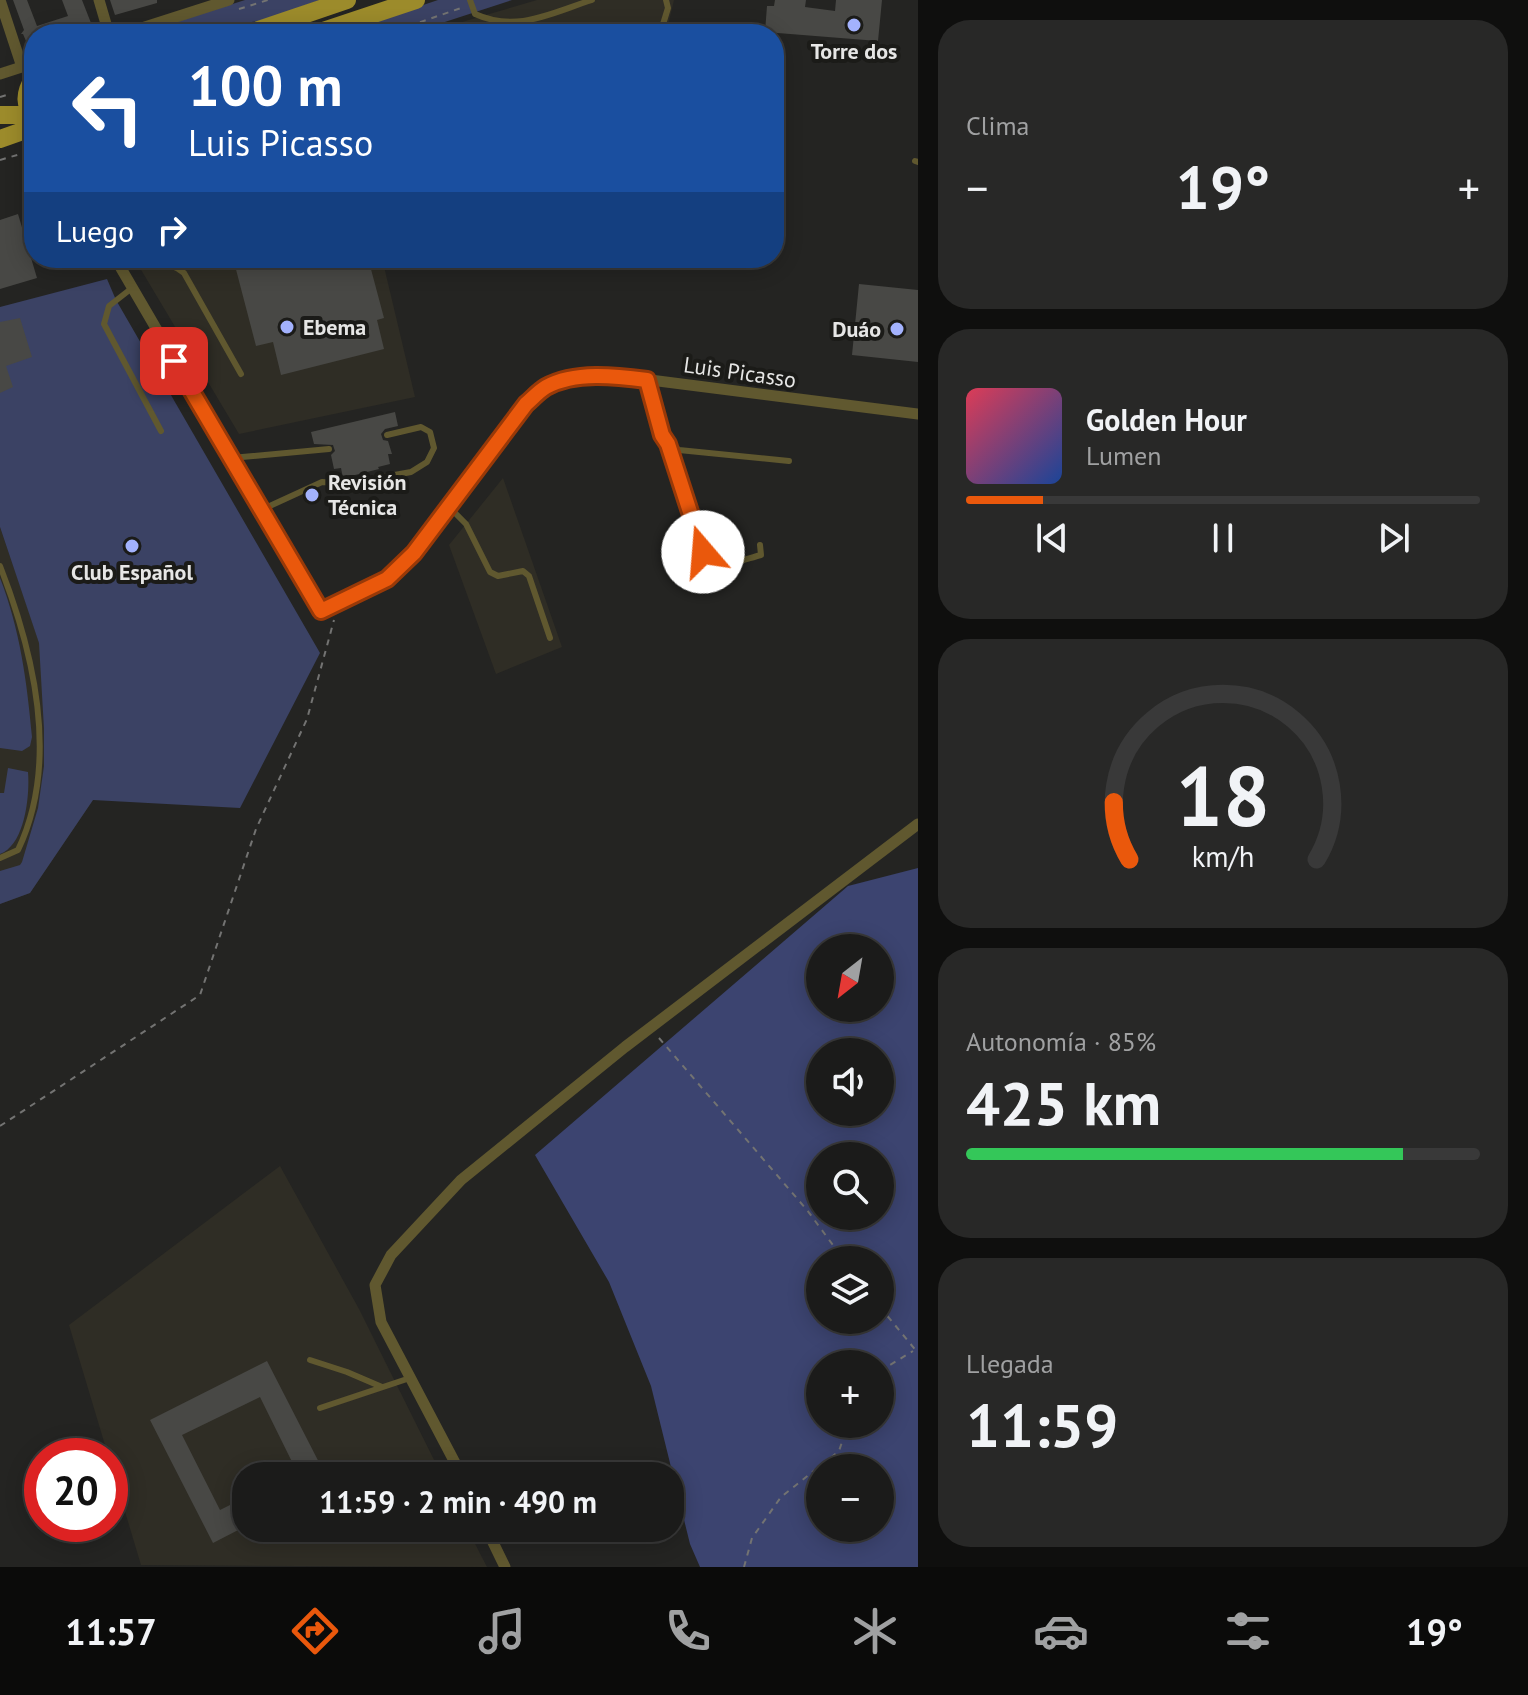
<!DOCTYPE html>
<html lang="es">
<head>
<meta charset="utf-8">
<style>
  body { margin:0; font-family:"PT Sans",sans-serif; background:#282827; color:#f1f3f6; height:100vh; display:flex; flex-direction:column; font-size:30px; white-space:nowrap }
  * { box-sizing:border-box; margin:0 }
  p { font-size:26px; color:#a0a1a2 }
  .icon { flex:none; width:44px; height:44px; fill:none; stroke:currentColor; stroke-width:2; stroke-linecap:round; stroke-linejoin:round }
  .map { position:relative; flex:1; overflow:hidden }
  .drawer { display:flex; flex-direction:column; gap:20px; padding:20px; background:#0f0f0e; width:610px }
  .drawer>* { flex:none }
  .guide { position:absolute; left:24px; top:24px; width:760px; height:244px; border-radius:32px; box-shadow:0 4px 20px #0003,0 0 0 2px #393939; background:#1a4fa0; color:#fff; overflow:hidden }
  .needle { width:52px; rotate:211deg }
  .fabs { position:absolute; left:806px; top:934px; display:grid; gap:16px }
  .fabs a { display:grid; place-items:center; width:88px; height:88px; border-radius:50%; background:#1b1b1a; box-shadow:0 4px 20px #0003,0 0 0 2px #393939; font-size:40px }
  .speed { position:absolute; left:24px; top:1438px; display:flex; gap:16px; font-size:40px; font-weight:700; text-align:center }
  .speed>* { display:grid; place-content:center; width:104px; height:104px; border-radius:50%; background:#1b1b1a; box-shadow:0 4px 20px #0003,0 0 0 2px #393939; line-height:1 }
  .speed .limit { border:12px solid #d22; background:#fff; color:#111 }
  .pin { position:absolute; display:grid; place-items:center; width:68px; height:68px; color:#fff; margin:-34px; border-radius:16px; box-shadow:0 4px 12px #0006 }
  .me { position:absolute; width:88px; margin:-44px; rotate:342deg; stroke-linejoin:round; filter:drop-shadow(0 0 6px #0008) }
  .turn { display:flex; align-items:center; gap:28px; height:168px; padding:0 32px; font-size:36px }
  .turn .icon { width:104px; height:104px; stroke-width:2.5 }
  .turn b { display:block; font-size:56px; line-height:68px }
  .then { display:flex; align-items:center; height:76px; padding:0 32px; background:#0003; gap:16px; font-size:30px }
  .big { font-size:60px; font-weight:600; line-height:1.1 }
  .drawer .card { flex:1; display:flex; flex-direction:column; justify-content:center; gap:12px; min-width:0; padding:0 28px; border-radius:32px; background:#282827 }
  .drawer .dial { align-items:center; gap:0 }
  .dial svg { height:208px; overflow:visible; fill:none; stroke:#393939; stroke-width:7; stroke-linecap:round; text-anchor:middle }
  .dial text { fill:#f1f3f6; stroke:none }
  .song { display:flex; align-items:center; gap:24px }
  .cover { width:96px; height:96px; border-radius:12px; background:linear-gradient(135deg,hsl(350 70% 55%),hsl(220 70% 35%)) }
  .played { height:8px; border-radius:4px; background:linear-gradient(90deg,#ea580c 15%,#393939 15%) }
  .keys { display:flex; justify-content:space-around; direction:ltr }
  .heat { display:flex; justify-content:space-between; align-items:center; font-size:44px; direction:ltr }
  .charge { height:12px; border-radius:6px; background:linear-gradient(90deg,#34c759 85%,#393939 0) }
  .trip { position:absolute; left:232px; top:1462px; width:452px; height:80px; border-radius:32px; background:#1b1b1a; box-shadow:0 4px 20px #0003,0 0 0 2px #393939; font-weight:600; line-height:80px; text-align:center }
  .tab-bar { display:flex; height:128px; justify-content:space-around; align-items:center; background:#0b0b0a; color:#a0a1a2 }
  .tab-bar .icon { width:56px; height:56px }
  .tab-bar .current { color:#ea580c }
  .tab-bar b { font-size:36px; color:#f1f3f6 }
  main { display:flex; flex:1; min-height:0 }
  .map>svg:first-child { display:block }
</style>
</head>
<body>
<main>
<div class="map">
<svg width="918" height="1567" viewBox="0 0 918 1567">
  <rect width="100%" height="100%" fill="#242422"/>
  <!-- built -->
  <path fill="#2f2d25" d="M537,0h137l-8,34h-245z
    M134,258h248l33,139 -176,37z
    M503,478l59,169 -66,27 -47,-129z
    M0,527l93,273 -63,93 -30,11z
    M280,1166l79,143 83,167h-196v52h221l20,39 -346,-2 -72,-240z"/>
  <!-- green -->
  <path fill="#3b4264" d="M245,0h75l-59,21 -29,3 -32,10h-62z
    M438,0h74l-104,34h-71z
    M107,279l9,21 204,353 -80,155 -147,-8 -63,93 -30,11v-33l20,-6 2,-3 16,-54 6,-42v-37l-5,-86 -39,-116v-220z
    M0,578c20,51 27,104 32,159l-2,9 -8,5 -22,-3z
    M8,768l20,4c2,23 -3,73 -28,82v-61h4z"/>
  <!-- forest -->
  <path fill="#3c4470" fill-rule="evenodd" d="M918,868v699h-218l-10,-23 -39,-158 -42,-104 -74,-127 313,-269zM820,948h60v60h-60zM880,1052v60h-60v-60zM880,1156v60h-60v-60zM820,1260h60v60h-60zM820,1364h60v60h-60zM880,1468v60h-60v-60z"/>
  <!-- building -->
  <path fill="#484845" d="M13,0h14l10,26 31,-10 -6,-16h20l9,23 -33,11h-24v21h-2l-9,-21h-2l3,-4z
    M110,0h47v3l-42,12z
    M775,0h31l-1,7 30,4 1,-11h46l-4,41 -113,-9 2,-26h7z
    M18,214l19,64 -37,11v-69z
    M233,258h135l16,60 -7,2 7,29 -103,26 -8,-33 -17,4z
    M859,284l59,6v72l-66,-7z
    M20,318l12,39 -26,9 7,21 -13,6v-71z
    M395,412l3,14 -13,3 -4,5 2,6 5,1 4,13h-4l2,10 -12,3 1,2 -36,9 -2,-10 -7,1 -3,-14 4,-4 -2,-6 -19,-1 -3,-12z
    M267,1361l59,115h-27l-39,-79 -78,38 38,75 26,-13v29l-33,17 -63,-123z"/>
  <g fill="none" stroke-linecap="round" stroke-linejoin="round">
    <!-- path -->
    <path stroke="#737372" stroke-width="2" stroke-dasharray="6 6" stroke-linecap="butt" d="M239,9l29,-9
      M386,34l75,-26
      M0,97l10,-3
      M0,160l34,-10
      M659,1038l148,172 37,50
      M0,1126l200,-131 56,-166 51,-110 27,-99
      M880,1307l38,46
      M880,1371l33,-20
      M744,1567l8,-29 29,-41 58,-46 9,-27"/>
    <!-- service -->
    <path stroke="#60582f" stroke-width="6" d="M470,0l5,14c42,19 76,-1 117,-14
      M660,34l8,-26 -2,-8
      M915,161l3,1
      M120,267c21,-5 47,-9 64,6l57,101
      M132,288l-23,18 -5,18 57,107
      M647,380c7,24 8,57 32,70l110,11
      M668,444l35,108c18,19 35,9 58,3l-1,-10
      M231,458l98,-9
      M449,507l17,17 24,48 8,4 25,-5 6,5 21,62
      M261,510l61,-28 23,2 66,-12 16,-10 7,-14 -4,-16 -9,-5 -34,8
      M0,566c34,87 60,196 18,284l-18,8
      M310,1360l37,12 35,15
      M320,1408l90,-30"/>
    <!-- minor -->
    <path stroke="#60582f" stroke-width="11" d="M0,0l22,67
      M99,0l10,34
      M123,34l106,-34
      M0,74l34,-11
      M115,258l206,353 66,-32 27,-26 112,-149c33,-29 51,-27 93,-28l299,38
      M462,1476l-81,-154 -6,-37 16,-30 70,-75 164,-133 293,-223
      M486,1528l19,39"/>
    <!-- primary -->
    <path stroke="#9c8b2b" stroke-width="18" d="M200,34l54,-2
      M247,34l100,-34
      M314,34l102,-34
      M34,78c-11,16 -9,27 0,43
      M0,115h20l14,8
      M0,139l34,-12"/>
  </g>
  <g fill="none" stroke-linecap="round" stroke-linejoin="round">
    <defs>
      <path id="route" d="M174,361l147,250 66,-32 27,-26 112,-149c6,-5 13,-13 20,-17 29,-16 70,-11 101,-7l15,55 6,9 35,108"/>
    </defs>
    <!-- route casing -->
    <use href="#route" stroke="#983908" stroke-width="20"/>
    <!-- route -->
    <use href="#route" stroke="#ea580c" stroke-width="14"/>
  </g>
  <!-- markers -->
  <g fill="#a3b2fd" stroke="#1b1b18" stroke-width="3">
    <circle cx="854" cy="25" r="8"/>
    <circle cx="287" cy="327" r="8"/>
    <circle cx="897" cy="329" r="8"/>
    <circle cx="312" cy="495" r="8"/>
    <circle cx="132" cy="546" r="8"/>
  </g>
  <g text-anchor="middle" stroke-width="8" stroke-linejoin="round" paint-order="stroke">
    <!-- poi labels -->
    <g font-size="22" font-weight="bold" fill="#e6e6e5" stroke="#1b1b18">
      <text x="854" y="59">Torre dos</text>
      <text x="303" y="335" text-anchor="start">Ebema</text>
      <text x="881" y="337" text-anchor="end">Duáo</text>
      <text x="328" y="490" text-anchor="start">Revisión<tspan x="328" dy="25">Técnica</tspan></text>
      <text x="132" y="580">Club Español</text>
    </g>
    <!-- street labels -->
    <g font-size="22" fill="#e6e6e5" stroke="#1b1b18">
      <text transform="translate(740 372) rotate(8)" y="8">Luis Picasso</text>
    </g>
  </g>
</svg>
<div class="fabs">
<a><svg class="needle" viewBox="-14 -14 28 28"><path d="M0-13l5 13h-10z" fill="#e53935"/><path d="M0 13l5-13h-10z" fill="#a0a1a2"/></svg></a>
<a><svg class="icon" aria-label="sound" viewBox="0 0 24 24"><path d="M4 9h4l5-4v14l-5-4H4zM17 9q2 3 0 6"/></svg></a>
<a><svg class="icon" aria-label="search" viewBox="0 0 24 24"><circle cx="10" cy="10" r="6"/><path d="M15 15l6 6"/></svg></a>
<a><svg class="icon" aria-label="layers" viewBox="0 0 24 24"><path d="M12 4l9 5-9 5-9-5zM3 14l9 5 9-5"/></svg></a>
<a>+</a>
<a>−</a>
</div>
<div class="speed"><div class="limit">20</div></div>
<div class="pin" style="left:174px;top:361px;background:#d93025"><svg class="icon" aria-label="arrive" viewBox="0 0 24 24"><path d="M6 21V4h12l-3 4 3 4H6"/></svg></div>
<svg class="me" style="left:703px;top:552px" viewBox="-20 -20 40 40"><circle r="19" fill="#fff"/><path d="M0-13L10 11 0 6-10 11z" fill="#ea580c"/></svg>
<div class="trip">11:59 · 2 min · 490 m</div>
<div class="guide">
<div class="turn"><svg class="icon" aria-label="left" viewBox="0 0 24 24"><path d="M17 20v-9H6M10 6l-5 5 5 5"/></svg><div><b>100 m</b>Luis Picasso</div></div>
<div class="then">Luego<svg class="icon" aria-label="right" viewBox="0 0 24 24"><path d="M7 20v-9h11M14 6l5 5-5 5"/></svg></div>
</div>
</div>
<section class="drawer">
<div class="card"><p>Clima</p>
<div class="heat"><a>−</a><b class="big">19°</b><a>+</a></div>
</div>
<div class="card">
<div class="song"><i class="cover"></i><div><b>Golden Hour</b><p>Lumen</p></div></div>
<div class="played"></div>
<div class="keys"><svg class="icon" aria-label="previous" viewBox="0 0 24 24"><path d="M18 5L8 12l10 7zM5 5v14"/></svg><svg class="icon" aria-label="pause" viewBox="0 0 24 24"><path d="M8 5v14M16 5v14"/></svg><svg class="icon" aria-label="next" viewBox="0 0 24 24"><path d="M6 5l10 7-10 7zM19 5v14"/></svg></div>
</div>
<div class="card dial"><svg viewBox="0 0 100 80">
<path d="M14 69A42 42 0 1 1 86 69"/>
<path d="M14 69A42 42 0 0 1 8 47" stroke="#ea580c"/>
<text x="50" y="56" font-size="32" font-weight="700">18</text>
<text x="50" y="72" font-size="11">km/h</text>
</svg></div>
<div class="card"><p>Autonomía · 85%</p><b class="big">425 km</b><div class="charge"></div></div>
<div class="card"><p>Llegada</p><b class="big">11:59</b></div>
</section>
</main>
<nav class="tab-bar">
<b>11:57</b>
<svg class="icon current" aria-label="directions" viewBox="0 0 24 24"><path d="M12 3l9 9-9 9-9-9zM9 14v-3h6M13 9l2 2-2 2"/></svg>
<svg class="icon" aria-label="music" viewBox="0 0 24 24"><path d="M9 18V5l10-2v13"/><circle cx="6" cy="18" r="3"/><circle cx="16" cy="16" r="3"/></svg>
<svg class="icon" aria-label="phone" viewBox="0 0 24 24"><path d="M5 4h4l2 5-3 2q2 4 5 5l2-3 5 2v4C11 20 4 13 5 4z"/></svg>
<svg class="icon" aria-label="climate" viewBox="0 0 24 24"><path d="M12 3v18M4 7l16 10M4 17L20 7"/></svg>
<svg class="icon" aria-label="car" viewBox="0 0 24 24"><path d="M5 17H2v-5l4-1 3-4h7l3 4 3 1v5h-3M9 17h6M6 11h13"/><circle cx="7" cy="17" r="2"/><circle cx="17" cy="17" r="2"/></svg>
<svg class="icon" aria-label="filters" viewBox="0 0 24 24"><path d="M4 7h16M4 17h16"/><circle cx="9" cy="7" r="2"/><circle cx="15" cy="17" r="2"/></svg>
<b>19°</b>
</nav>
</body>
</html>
